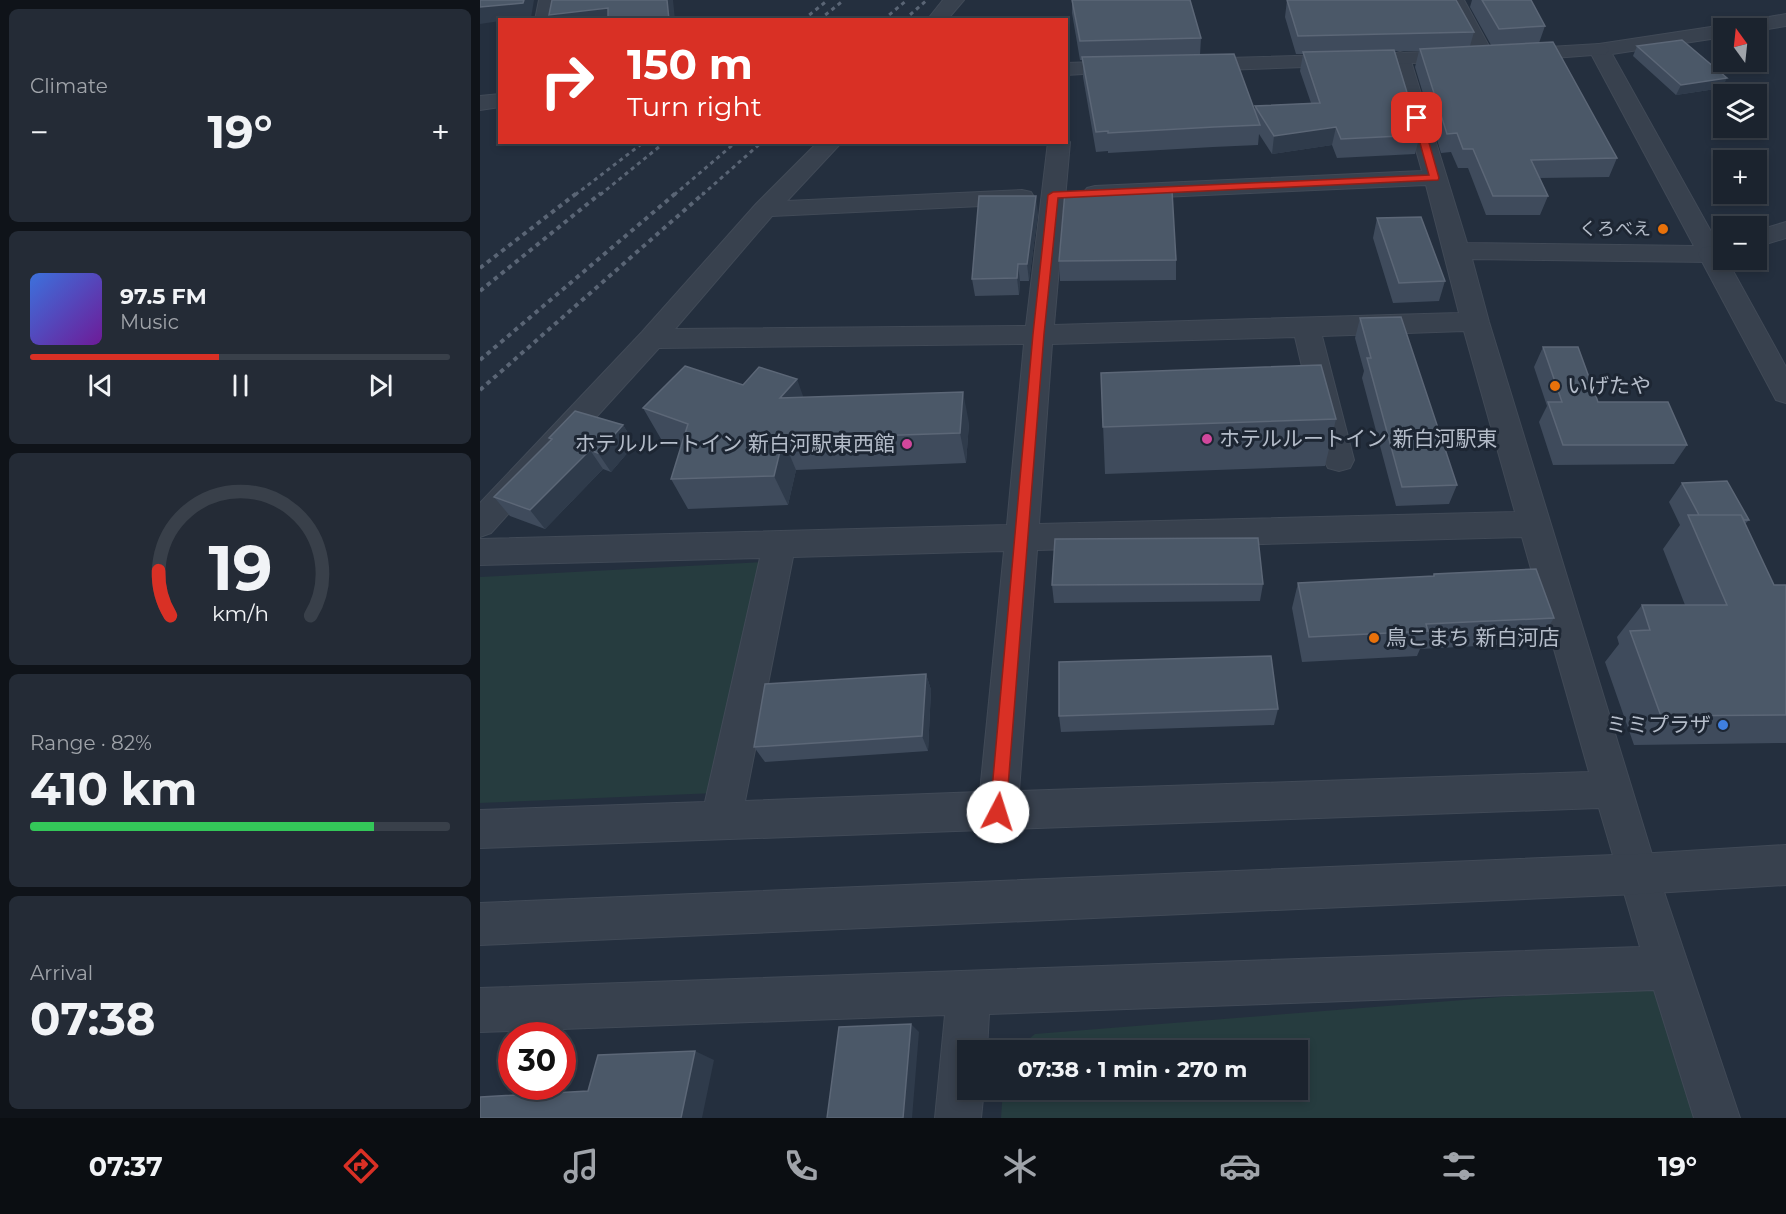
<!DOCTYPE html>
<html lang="en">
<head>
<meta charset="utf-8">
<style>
  body { margin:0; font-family:Montserrat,"Noto Sans JP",sans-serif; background:#242b36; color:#f1f3f6; height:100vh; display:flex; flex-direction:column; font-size:22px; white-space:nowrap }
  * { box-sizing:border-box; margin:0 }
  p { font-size:20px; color:#a0a4aa }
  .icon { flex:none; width:33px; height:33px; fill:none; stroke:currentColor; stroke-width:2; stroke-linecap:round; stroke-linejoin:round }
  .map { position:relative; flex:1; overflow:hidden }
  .side { display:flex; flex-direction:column; gap:9px; padding:9px; background:#0f1319; width:480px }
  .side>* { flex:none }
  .guide { position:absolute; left:18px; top:18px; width:570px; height:126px; border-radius:0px; box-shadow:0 3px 9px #0003,0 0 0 2px #39404a; background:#d93025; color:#fff; overflow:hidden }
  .needle { width:39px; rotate:345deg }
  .tools { position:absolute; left:1233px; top:18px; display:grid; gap:12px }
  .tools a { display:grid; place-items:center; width:54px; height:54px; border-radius:0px; background:#1b232e; box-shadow:0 3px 9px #0003,0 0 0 2px #39404a; font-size:30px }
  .speed { position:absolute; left:18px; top:1022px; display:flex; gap:12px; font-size:30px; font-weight:700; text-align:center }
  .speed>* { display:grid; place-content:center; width:78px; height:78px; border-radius:50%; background:#1b232e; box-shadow:0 3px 9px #0003,0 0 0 2px #39404a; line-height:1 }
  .speed .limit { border:9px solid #d22; background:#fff; color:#111 }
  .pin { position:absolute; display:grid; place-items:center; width:51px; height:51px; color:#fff; margin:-26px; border-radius:12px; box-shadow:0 3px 9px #0006 }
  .me { position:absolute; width:66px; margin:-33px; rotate:5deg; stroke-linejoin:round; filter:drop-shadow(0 0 4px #0008) }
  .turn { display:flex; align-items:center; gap:21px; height:126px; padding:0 30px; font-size:27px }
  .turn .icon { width:78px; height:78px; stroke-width:2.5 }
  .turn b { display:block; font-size:42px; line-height:51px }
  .big { font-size:45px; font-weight:700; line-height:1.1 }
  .side .card { flex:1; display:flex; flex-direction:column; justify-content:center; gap:9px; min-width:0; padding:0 21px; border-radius:9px; background:#242b36 }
  .side .dial { align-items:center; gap:0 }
  .dial svg { height:156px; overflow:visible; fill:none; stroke:#39404a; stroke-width:7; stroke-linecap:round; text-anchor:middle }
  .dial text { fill:#f1f3f6; stroke:none }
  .song { display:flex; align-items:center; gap:18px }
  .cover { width:72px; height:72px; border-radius:9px; background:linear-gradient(135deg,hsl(220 70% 55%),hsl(280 70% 35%)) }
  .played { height:6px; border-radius:3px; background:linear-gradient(90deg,#d93025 45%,#39404a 45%) }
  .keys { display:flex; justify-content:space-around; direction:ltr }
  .heat { display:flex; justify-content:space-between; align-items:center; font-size:33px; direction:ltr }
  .charge { height:9px; border-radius:4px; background:linear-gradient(90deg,#34c759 82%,#39404a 0) }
  .trip { position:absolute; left:477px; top:1040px; width:351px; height:60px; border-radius:0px; background:#1b232e; box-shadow:0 3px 9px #0003,0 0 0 2px #39404a; font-weight:700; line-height:60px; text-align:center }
  .menu { display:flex; height:96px; justify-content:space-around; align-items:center; background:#0b0e12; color:#a0a4aa }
  .menu .icon { width:42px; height:42px }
  .menu .active { color:#d93025 }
  .menu b { font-size:27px; color:#f1f3f6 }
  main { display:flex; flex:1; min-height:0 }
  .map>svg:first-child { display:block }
</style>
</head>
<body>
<main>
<section class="side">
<div class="card"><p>Climate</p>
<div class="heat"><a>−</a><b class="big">19°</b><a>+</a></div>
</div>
<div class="card">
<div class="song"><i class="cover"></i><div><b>97.5 FM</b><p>Music</p></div></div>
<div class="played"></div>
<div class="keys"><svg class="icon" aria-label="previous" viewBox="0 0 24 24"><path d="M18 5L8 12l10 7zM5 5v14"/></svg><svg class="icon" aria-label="pause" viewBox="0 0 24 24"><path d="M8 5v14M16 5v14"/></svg><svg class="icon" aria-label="next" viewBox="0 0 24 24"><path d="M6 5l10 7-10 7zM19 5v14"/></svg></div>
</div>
<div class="card dial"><svg viewBox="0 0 100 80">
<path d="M14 69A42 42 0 1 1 86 69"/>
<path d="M14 69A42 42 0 0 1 8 46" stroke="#d93025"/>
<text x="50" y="56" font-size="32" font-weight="700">19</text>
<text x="50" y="72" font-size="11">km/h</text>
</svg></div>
<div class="card"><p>Range · 82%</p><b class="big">410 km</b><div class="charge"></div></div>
<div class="card"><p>Arrival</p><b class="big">07:38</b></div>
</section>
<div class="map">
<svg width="1306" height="1118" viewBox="0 0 1306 1118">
  <rect width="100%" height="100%" fill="#242f3e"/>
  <!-- green -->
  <path fill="#263c3f" d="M285,562l-49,231 -236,10v-226z
    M1171,985l20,14 38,119h-708l2,-29h295v-39h-283l20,-16z"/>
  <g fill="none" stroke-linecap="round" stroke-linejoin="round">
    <defs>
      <path id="minor" d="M59,0h20l-4,20h-20z
        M463,0h21l-17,20h-20z
        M964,0h20l31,57 -3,4 -7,2 -7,-2z
        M1306,14v12l-30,5v-3h-32v9l-112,17 106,190 6,-2v17l-13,3 -239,-3 17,63 169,552 82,244h-46l-40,-128 -665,24 -2,36h-19v39h16l-3,29h-46l10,-103 -465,17v-44l1160,-41 -41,-139 -1119,40v-38l225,-8 55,-244 -280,7v-26l527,-14 17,-181 -365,4 -168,185 -11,4v-34l162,-171 114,-128 62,-62h24l-55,59 235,-11 9,2 3,5 -3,5 -9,2 -250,12 -97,113 351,-3 22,-184h18v-5l4,5 -16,183 405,-12 -33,-128 -331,15 -8,-2 -4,-5 4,-5 8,-2 327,-15 -32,-113 3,-4 7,-2 7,2 3,4 57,185 227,3 -105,-196 3,-4 7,-2 125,-19 7,2 9,-5zM984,331l51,181 -476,12 13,-180 243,-7 29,123 4,8 11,3 11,-3 4,-8 -32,-124zM1042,537l67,235 -570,19 18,-241zM524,551l-24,241 -235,9 48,-244z
        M1306,222v16l-30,9v-16z"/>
      <path id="tertiary" d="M1119,44l7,2 3,4 -3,4 -92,7 -7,-2 -3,-4 3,-4 7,-2z
        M982,51l7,2 3,4 -3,4 -276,10 -7,-2 -3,-4 3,-4 7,-2z
        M647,61l7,2 3,4 -3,4 -68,4v-12z
        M20,94v13l-20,3v-14z
        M1231,246l9,2 4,12h3l59,107v36l-10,-3 -78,-146 4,-6z
        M1306,845v40l-148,9 -1158,51v-42l1158,-49z"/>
    </defs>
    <!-- minor casing -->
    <use href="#minor" stroke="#414a57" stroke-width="2"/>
    <!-- tertiary casing -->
    <use href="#tertiary" stroke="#414a57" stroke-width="2"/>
    <!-- minor -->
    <use href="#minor" fill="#38414e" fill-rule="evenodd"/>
    <!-- tertiary -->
    <use href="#tertiary" fill="#38414e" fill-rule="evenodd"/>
    <!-- rail-far1 -->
    <path stroke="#5a6575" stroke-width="3" stroke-dasharray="4 4" stroke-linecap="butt" d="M323,20l25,-20
      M339,20l25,-20
      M403,20l24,-20
      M424,20l23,-20
      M95,195l69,-53
      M120,195l65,-53
      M194,195l62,-53
      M222,195l60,-53"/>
    <!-- rail -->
    <path stroke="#5a6575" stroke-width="4" stroke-dasharray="4.5 4.5" stroke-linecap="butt" d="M0,268l97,-75
      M0,291l121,-98
      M0,360l196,-167
      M0,390l224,-197"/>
  </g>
  <!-- wall -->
  <path fill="#3f4b5c" d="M592,0h118l11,38 -1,17 55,56v-5l56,-3 -11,-32 3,-17h-7l-11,-37 2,-17 187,32 -4,14 21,-1 -21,-38 2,-7h59l14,26 -6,17 78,115 -8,19 -69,1 8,18 -8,19h-54l-18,-47h-10l-7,-16 -10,1 -26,-86 4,-16h-24l25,84 -5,19 -78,4 -5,-13 -60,9 -13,-20 -1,11 -45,2 -105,6v-2l-12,1 -13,-75v-17h-3l-8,-47z
    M1157,46l85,42 -46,7 -43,-39z
    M558,213l-9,68h-9l-1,14 -44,1 -3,-17z
    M897,218l68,63 -6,20 -46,2 -20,-65z
    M696,260v20l-116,1 -1,-20z
    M880,318l97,167 -8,19 -53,2 -34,-128 2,-7 -9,-33z
    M1063,347l55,55 89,43 -13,19 -121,1 -14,-43 8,-16 -13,-39z
    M621,373l235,46 -11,47 -220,8z
    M263,385l61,12 165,26 -3,40 -170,7 -8,35 -100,4 -17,-30 10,-33 -20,-7 -18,-31z
    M143,425l12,19 -24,28 -8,-3 -58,60 -35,-13 -16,-19 57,-56 -2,-3z
    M1202,483l67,37 -4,4 29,61h12v158l-152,2 -29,-83 14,-18 -2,-7 25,-32h43l-22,-56 17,-24 -11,-23z
    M954,574l120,44 -16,25 -118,6 -3,7 -115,6 -10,-54 6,-25 135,-7z
    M783,584l-3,17 -206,2 -2,-18z
    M446,674l5,16 -3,61 -163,11 -11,-15z
    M798,709l-4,16 -213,7 -2,-16z"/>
  <!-- shaded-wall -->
  <path fill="#2f3b4b" d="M44,0h10l-3,18 -15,2h-16v1l-20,3v-17z
    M187,0h6l2,20h-6z
    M128,8l4,12h-61l-2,-5z
    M1247,78l-5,10 -46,7 5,-10z
    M856,127l-4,18 -60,9 2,-18z
    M556,196l2,17 -9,68 -2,-17z
    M538,264l2,17 -1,14 -2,-17z
    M317,379l11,31 -28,-12z
    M483,392l6,31 -3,40 -6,-30z
    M143,425l12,19 -24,28 -13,-19z
    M303,439l13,31 -8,35 -14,-29z
    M110,450l13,19 -58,60 -15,-19z
    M446,674l5,16 -3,61 -6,-15z
    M431,1024l8,8 -7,86h-9z
    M215,1051l19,9 -12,58h-21z"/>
  <!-- building -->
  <path fill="#4b5868" stroke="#5c6777" stroke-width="1.5" d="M0,0h44l-1,3 -43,4z
    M72,0h115l2,20h-61v-12l-59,7z
    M592,0h118l11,38 -121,3z
    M807,0h169l18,32 -176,4z
    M1002,0h49l14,26 -46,3z
    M1202,40l45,38 -46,7 -44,-39z
    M1073,42l64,116 -86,2 17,36h-55l-20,-47h-10l-6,-16 -10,1 -27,-85z
    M914,50l26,85 -79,4 -5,-12 -62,9 -19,-30 65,-3 -17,-51z
    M754,54l26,71 -46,2 -106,6v-2l-12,1 -14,-75z
    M692,191l4,69 -117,1 6,-69z
    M499,196h57l-9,68h-9l-1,14 -45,1z
    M941,217l24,64 -46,2 -22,-65z
    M921,317l56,168 -55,2 -35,-129h4l-11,-40z
    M1063,347h35l20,55h70l19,43h-124l-15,-43h14z
    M841,365l15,54 -233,8 -2,-54z
    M205,366l58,19 16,-18 38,12 -17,19 183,-6 -3,41 -177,6 -9,37 -103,3 17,-55 -45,-16z
    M95,411l48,14 -25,28 -8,-3 -60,60 -36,-13 58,-58 -3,-1z
    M1247,481l22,39h-5l-3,-5h-42l-17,-32z
    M1208,515h53l33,70h12v130l-125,1 -31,-85 20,-1 -8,-25h85z
    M778,538l5,46 -211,1 3,-46z
    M1056,569l18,49 -128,6 2,7 -119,6 -11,-54 136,-7v-2z
    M791,656l7,53 -219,7v-54z
    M446,674l-4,62 -168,11 11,-63z
    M431,1024l-8,94h-76l12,-91z
    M215,1051l-14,67h-201v-21l108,-6 10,-36z"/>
  <!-- route -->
  <path fill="#d93025" stroke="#8d1f18" stroke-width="1.5" d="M937,115l5,3 17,60 -1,2 -380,18 -14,136 -38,478 -2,6 -6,2 -6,-2 -2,-6 43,-478 15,-139 5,-3 376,-17 -16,-57z"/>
  <!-- markers -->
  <g fill="#e8710a" stroke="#1d2633" stroke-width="2">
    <circle cx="1183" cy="229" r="6"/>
    <circle cx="1075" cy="386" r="6"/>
    <circle cx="894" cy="638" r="6"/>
  </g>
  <g fill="#d1479c" stroke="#1d2633" stroke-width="2">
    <circle cx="727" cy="439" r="6"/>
    <circle cx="427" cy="444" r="6"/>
  </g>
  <circle fill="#3f7fe0" stroke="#1d2633" stroke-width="2" cx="1243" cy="725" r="6"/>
  <g text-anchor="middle" stroke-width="6" stroke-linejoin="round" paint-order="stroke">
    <!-- far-poi labels -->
    <g font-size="18" fill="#b4bcc9" stroke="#1d2633" text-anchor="end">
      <text x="1171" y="235">くろべえ</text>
    </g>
    <!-- poi labels -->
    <g font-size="21" fill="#b4bcc9" stroke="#1d2633" text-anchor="start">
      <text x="1087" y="393">いげたや</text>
      <text x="739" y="446">ホテルルートイン 新白河駅東</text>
      <text x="415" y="451" text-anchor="end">ホテルルートイン 新白河駅東西館</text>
      <text x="906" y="645">鳥こまち 新白河店</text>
      <text x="1231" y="732" text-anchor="end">ミミプラザ</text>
    </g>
  </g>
</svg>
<div class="tools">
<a><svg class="needle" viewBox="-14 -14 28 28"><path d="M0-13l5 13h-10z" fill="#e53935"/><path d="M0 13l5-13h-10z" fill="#a0a4aa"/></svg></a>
<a><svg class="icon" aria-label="layers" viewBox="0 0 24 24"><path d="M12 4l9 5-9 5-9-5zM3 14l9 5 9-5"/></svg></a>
<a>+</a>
<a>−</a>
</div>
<div class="speed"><div class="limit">30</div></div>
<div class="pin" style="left:937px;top:118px;background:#d93025"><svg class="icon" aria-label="arrive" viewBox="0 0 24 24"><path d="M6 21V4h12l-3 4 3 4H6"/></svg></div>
<svg class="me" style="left:518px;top:812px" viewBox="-20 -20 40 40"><circle r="19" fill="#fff"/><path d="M0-13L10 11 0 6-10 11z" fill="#d93025"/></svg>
<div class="trip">07:38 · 1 min · 270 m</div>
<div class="guide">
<div class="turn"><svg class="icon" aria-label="right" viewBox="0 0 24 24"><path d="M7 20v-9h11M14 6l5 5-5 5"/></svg><div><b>150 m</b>Turn right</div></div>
</div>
</div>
</main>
<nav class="menu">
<b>07:37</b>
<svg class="icon active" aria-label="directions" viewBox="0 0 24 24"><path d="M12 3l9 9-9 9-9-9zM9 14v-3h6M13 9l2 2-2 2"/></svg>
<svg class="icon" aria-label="music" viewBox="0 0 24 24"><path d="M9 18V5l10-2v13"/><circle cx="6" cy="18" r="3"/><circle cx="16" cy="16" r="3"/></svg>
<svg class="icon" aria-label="phone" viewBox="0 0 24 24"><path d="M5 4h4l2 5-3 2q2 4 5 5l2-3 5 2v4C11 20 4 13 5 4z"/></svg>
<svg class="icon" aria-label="climate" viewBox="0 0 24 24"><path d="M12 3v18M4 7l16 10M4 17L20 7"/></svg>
<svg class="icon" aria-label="car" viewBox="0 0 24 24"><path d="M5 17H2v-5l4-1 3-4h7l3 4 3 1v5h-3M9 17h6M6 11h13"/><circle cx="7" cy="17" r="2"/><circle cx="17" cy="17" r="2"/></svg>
<svg class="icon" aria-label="filters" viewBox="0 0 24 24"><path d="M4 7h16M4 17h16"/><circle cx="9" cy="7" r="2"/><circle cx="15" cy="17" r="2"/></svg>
<b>19°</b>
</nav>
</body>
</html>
